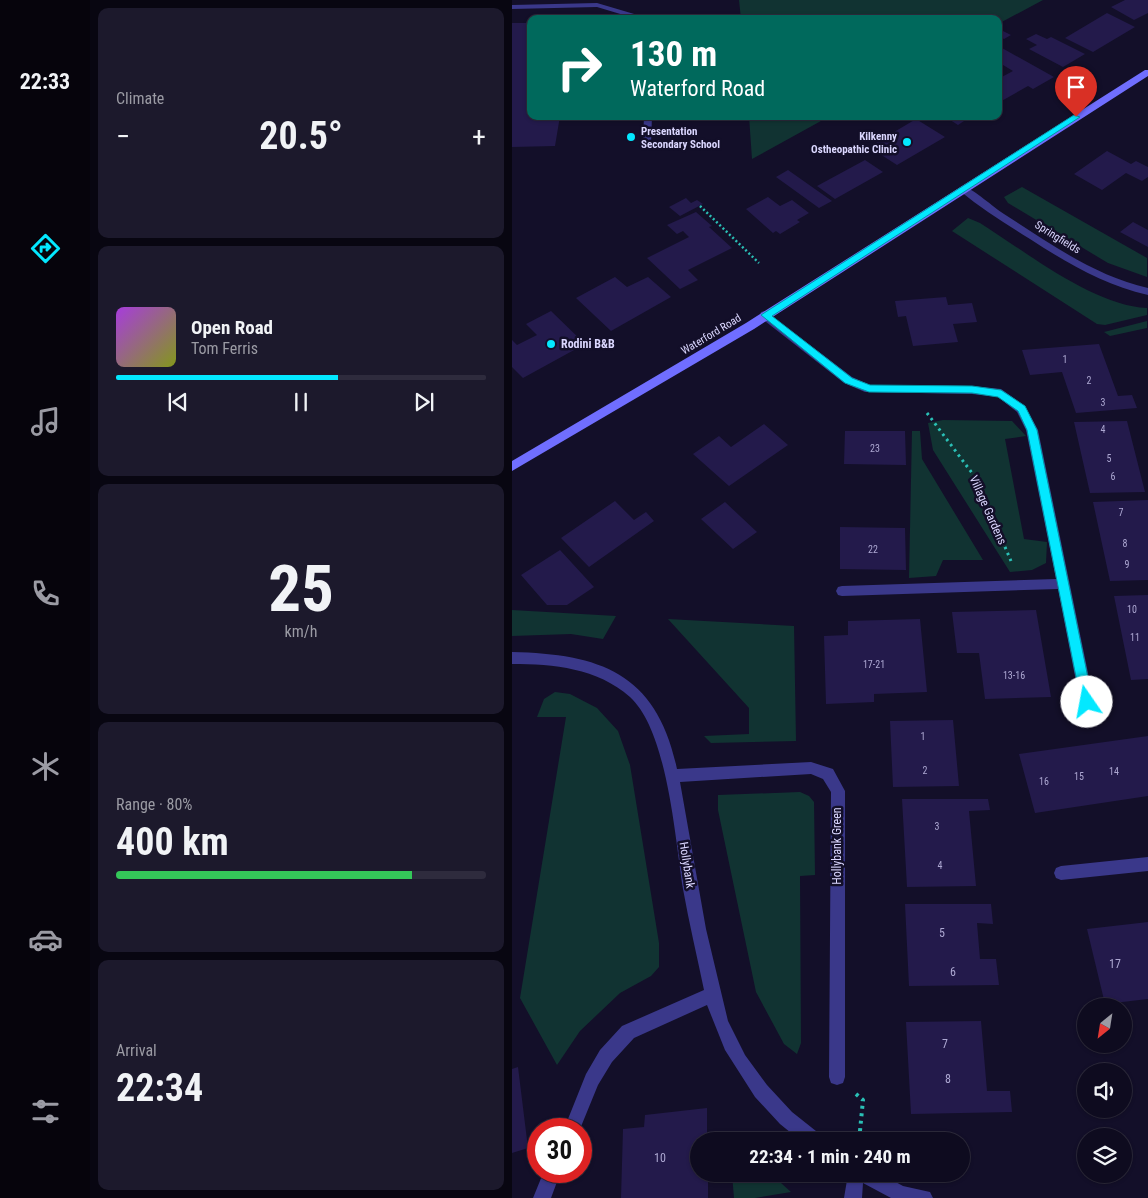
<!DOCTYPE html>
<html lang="en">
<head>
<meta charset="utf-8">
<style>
  body { margin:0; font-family:"Roboto Condensed",sans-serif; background:#1c192c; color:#f1f3f6; height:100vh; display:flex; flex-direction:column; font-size:19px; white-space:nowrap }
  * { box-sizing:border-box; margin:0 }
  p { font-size:16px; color:#9b9ba4 }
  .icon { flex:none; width:28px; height:28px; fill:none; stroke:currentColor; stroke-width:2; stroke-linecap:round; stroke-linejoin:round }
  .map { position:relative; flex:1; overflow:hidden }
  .sheet { display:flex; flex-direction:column; gap:8px; padding:8px; background:#080611; width:422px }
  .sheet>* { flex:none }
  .top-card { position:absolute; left:15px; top:15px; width:475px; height:105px; border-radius:10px; box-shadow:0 1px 4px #0004,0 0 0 1px #2e2b3d; background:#00695c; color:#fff; overflow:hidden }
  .needle { width:32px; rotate:210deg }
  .buttons { position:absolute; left:565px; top:998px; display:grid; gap:10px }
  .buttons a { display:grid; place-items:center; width:55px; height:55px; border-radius:50%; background:#0e0b1f; box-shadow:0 1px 4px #0004,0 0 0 1px #2e2b3d; font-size:25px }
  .speed { position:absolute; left:15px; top:1118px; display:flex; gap:10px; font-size:25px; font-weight:700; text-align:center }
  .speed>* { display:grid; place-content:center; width:65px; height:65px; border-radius:50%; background:#0e0b1f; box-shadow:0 1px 4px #0004,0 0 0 1px #2e2b3d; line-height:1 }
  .speed .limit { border:8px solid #d22; background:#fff; color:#111 }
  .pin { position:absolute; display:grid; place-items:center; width:42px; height:42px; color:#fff; margin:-51px -21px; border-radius:50% 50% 50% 0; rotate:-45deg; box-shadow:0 0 5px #0007 }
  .pin .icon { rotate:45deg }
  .me { position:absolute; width:55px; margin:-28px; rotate:348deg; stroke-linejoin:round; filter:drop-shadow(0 0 4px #0008) }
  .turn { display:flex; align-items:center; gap:18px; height:105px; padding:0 20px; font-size:22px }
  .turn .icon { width:65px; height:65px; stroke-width:2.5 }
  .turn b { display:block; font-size:35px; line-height:42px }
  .big { font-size:38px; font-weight:700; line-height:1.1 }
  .sheet .widget { flex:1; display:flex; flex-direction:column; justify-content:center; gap:8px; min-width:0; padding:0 18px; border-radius:10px; background:#1c192c }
  .sheet .dial { align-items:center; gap:0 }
  .dial b { font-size:65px; line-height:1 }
  .song { display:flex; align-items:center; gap:15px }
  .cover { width:60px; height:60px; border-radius:8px; background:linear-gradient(135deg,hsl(280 70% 55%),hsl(70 70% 35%)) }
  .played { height:5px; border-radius:2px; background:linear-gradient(90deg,#03e8ff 60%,#2e2b3d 60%) }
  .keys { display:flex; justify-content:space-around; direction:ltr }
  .heat { display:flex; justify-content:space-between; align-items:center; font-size:28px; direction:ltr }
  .charge { height:8px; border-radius:4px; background:linear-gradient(90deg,#34c759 80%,#2e2b3d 0) }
  .trip { position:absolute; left:178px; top:1132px; width:280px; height:50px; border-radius:25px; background:#0e0b1f; box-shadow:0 1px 4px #0004,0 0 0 1px #2e2b3d; font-weight:700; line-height:50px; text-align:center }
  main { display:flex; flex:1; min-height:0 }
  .tabs { display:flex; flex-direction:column; width:90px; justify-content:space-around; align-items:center; background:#06040c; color:#9b9ba4 }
  .tabs .icon { width:35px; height:35px }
  .tabs .current { color:#03e8ff }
  .tabs b { font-size:22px; color:#f1f3f6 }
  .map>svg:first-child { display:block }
</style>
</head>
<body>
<main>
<nav class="tabs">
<b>22:33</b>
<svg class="icon current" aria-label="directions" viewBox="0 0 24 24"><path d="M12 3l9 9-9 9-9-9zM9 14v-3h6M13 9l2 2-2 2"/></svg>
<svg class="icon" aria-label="music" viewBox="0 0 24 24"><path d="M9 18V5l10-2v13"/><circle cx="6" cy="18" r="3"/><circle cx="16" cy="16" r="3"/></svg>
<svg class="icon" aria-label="phone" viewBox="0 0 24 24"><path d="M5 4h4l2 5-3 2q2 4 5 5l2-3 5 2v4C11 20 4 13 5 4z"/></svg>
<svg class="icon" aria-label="climate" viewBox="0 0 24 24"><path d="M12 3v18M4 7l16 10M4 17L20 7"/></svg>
<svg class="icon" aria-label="car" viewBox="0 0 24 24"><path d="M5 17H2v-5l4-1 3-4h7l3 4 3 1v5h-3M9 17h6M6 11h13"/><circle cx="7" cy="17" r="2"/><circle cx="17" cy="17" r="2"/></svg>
<svg class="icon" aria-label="filters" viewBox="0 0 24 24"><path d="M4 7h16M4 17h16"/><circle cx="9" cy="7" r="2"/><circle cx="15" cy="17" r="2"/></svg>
</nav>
<section class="sheet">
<div class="widget"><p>Climate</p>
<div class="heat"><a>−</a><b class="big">20.5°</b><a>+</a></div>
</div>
<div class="widget">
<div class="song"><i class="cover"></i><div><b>Open Road</b><p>Tom Ferris</p></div></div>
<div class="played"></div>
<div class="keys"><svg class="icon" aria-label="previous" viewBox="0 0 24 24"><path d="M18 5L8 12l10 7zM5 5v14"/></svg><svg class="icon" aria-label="pause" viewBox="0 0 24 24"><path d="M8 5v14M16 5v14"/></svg><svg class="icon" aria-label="next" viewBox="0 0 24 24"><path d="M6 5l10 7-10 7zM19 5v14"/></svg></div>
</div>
<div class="widget dial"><b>25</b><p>km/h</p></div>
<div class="widget"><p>Range · 80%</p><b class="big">400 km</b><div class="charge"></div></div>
<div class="widget"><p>Arrival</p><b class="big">22:34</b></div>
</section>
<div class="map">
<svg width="636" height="1198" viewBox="0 0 636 1198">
  <rect width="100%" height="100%" fill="#130f29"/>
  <!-- green -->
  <path fill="#113332" d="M227,0h304l-45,24v-5h-257z
    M237,116h81l-78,43z
    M510,187l125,71v19l-39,-14 -100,-60 -4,-6z
    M456,218l12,5c46,29 114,83 167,85v7l-42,10 -8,-1 -145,-93z
    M635,321v7l-37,8 -6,-4z
    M431,420l69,1 14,15 -21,3 19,100 23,3 -1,21 -14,7 -22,2 -77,-122 -5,-27z
    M400,431h8l2,28 61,101h-40l-7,16 -27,2z
    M0,610l104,6 -13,23 -32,-5 -59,2z
    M156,619l126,7 2,115 -85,2 -7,-7 45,-2v-26z
    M43,692l15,2 27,14 21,23 12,34 29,178v24l-8,9 -31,17 -40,38 -23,34 -37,-67 46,-281h-29l7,-18z
    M288,792l9,4 5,6 1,73 -15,1 1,167 -4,11 -13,-10 -28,-52 -38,-182v-15z
    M220,1174h39l20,18 -36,6h-21z"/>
  <!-- building -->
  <path fill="#231a4b" d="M613,0h23v13l-14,7 -23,-13z
    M595,13l28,14 -42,25 -28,-14z
    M0,23h19v93h29l-5,30 -43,1z
    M489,30l10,5 -7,4 -6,-3v-5z
    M524,34l11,5 4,-2 34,17 -22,13 -34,-18 8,-4 -11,-6z
    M490,48l52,29 -21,12 -5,-3 -30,17v-24l15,-8 -15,-9v-12z
    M432,116h37l-6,4 -5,-3 -12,8z
    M404,119l29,18 -48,28 -28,-18z
    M595,151l24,13 5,-3 12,6v10l-6,4 -16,-8 -24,17 -28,-16z
    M353,160l18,12 -48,27 -18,-13z
    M276,170l44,31 -13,7 -43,-31z
    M256,197l12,9 12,-6 17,13 -12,7 3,2 -20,12 -4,-3 -3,2 -27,-24z
    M174,198l5,5 6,-3 6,4 -23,12 -11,-9z
    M184,212l16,14 -3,1 23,21 -44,22 10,10 -18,9 -33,-31 42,-21 -6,-6 -6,3 -10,-9z
    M621,222l15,8v17l-28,-15z
    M103,277l12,10 21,-10 23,20 -60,34 -35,-33z
    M434,297l2,8 24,-2 5,19 -24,2 5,18 -45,4 -7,-30 -8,1 -3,-16z
    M39,311l34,33 -62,34 -11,-11v-27l5,5 20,-10 -11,-11z
    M587,344l19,52 14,-1 5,13 -61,5 -14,-41 -32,3 -8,-25z
    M615,421l18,71 -55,1 -16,-71z
    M252,424l24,21 -59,41 -36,-32 26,-18 12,11z
    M333,431h60l1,34 -62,-1z
    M636,500v80l-38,1 -17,-79z
    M103,501l19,19 12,-8 8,9 -65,46 -28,-29z
    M213,502l32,30 -24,17 -32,-30z
    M328,527l65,1 1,42 -66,-1z
    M48,550l34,37 -27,18h-20l-26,-30z
    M636,595v84l-17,1 -17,-84z
    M524,610l15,87 -66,2 -6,-46h-22l-5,-41z
    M408,619l7,73 -53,2v8l-48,2 -2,-68 24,-1v-14z
    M441,720l6,66 -66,1 -3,-66z
    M636,736v60l-113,17 -16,-59z
    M390,799h86l2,11 -21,1 7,75 -69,1z
    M393,904h86l2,20 -16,-1 3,36h16l3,26 -90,1z
    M636,922v77l-43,5 -18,-75z
    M469,1021l6,70h23l2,21 -101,2 -5,-92z
    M6,1067l10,81 -16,5v-84z
    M195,1108v33h-9v33h10v24h-87l2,-69 21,-2 1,-12z"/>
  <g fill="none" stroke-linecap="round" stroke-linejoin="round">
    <!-- path-far2 -->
    <path stroke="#2ac0b6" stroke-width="2.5" stroke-dasharray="2 2.5" stroke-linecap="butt" d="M188,206l59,57"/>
    <!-- path-far1 -->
    <path stroke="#2ac0b6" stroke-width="3" stroke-dasharray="2.5 4" stroke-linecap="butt" d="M415,413l48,64 36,84"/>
    <!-- path -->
    <path stroke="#2ac0b6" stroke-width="4" stroke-dasharray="3 4.5" stroke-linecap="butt" d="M344,1094l7,6 -4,41"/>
    <!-- service -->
    <path fill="#3a388a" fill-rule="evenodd" d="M85,3l54,16h-14l-40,-12 -85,2v-4z
      M132,116h8l-1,28 -4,3 -4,-3z"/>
    <!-- minor -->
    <path fill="#3a388a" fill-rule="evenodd" d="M451,186c12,4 30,21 41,28 45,29 91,62 144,74v7c-44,-10 -81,-32 -118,-56 -24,-15 -48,-30 -70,-48v-4z
      M253,311l87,66 18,8 102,1 29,3 24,17 13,24 56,272 -2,4 -5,2 -5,-2 -2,-4 -22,-113 -216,7 -4,-1 -2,-4 2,-4 4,-1 214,-7 -30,-149 -9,-18 -19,-15 -26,-3 -107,-2 -21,-9 -83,-65 -1,-3 1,-3z
      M0,652c90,2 145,22 165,117l134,-7 22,7 12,22v286l-2,6 -6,2 -6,-2 -2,-6 2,-285 -8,-13 -12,-5 -131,8 26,147 22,92 17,34 22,30 25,27 29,23 2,6h-22l-21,-17 -25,-27 -30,-47 -18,-45 -73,33 -22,24 -14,23 -18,44h-16l22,-55 14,-24 22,-24 82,-36c-7,-34 -15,-67 -21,-101 -8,-50 -15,-157 -53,-192 -33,-29 -76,-33 -118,-33z
      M636,857v14l-87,9 -5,-2 -2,-5 2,-5 5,-2z
      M32,1171h17l-10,27h-18z
      M336,1174h33l22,12 27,6 3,6h-42l-28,-15 -1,15h-18z"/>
    <!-- secondary -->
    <path fill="#706eff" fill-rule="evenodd" d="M633,70h3v6l-394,253 -242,142v-10l234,-138z"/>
  </g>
  <!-- route -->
  <path fill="#03e8ff" stroke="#0297a6" d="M562,115l6,2 -308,199 80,62 18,7 102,1 29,4 24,16 12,24 56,272 -2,4 -4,2 -4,-2 -2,-4 -54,-272 -9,-19 -20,-14 -26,-4 -103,-1 -24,-9 -84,-68z"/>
  <!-- markers -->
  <g fill="#03e8ff" stroke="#130f29" stroke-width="2">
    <circle cx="119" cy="137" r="5"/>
    <circle cx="395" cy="142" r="5"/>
    <circle cx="39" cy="344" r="5"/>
  </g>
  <g text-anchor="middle" stroke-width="5" stroke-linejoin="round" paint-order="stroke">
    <!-- number labels -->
    <g font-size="10" fill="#ada8d2">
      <text x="553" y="363">1</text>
      <text x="577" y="384">2</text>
      <text x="591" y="406">3</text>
      <text x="591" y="433">4</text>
      <text x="363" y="452">23</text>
      <text x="597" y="462">5</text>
      <text x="601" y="480">6</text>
      <text x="609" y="516">7</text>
      <text x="613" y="547">8</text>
      <text x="361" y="553">22</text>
      <text x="615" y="568">9</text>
      <text x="620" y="613">10</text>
      <text x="623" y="641">11</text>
      <text x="362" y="668">17-21</text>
      <text x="502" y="679">13-16</text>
      <text x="411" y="740">1</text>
      <text x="413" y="774">2</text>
      <text x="602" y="775">14</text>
      <text x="567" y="780">15</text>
      <text x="532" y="785">16</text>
      <text x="425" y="830">3</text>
      <text x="428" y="869">4</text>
    </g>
    <!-- far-poi labels -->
    <g font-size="11" font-weight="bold" fill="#dbd7ff" stroke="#130f29" text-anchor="start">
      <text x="129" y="135">Presentation<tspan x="129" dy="13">Secondary School</tspan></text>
      <text x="385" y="140" text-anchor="end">Kilkenny<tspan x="385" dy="13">Ostheopathic Clinic</tspan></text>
    </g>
    <!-- far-street labels -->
    <g font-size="11" fill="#dbd7ff" stroke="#130f29">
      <text transform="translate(546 237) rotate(32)" y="4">Springfields</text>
      <text transform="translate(199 334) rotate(-31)" y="4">Waterford Road</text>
    </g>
    <!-- poi labels -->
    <g font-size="12" font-weight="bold" fill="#dbd7ff" stroke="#130f29" text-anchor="start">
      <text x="49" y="348">Rodini B&amp;B</text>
    </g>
    <!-- street labels -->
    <g font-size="12" fill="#dbd7ff" stroke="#130f29">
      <text transform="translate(476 510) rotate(66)" y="4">Village Gardens</text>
      <text transform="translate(325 846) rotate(-90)" y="4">Hollybank Green</text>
      <text transform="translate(175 865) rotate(81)" y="4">Hollybank</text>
    </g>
    <!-- near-number labels -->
    <g font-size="12" fill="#ada8d2">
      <text x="430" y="937">5</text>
      <text x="603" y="968">17</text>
      <text x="441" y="976">6</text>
      <text x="433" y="1048">7</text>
      <text x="436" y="1083">8</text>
      <text x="148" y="1162">10</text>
    </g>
  </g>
</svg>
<div class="buttons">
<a><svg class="needle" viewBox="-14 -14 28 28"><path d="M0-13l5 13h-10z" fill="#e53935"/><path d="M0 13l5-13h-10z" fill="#9b9ba4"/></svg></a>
<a><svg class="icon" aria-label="sound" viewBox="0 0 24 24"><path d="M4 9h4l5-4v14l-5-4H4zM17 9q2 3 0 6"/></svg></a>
<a><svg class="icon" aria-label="layers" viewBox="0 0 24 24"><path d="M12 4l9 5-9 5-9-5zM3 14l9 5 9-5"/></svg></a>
</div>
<div class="speed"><div class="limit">30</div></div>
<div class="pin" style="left:564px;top:117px;background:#d93025"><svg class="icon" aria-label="arrive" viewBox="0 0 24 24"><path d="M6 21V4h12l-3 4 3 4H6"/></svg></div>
<svg class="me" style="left:575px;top:702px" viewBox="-20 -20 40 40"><circle r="19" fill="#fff"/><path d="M0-13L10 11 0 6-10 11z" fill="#03e8ff"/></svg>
<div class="trip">22:34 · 1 min · 240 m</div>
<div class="top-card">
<div class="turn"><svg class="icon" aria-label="right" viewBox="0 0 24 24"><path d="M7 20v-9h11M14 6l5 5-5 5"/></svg><div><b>130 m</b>Waterford Road</div></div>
</div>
</div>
</main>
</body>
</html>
